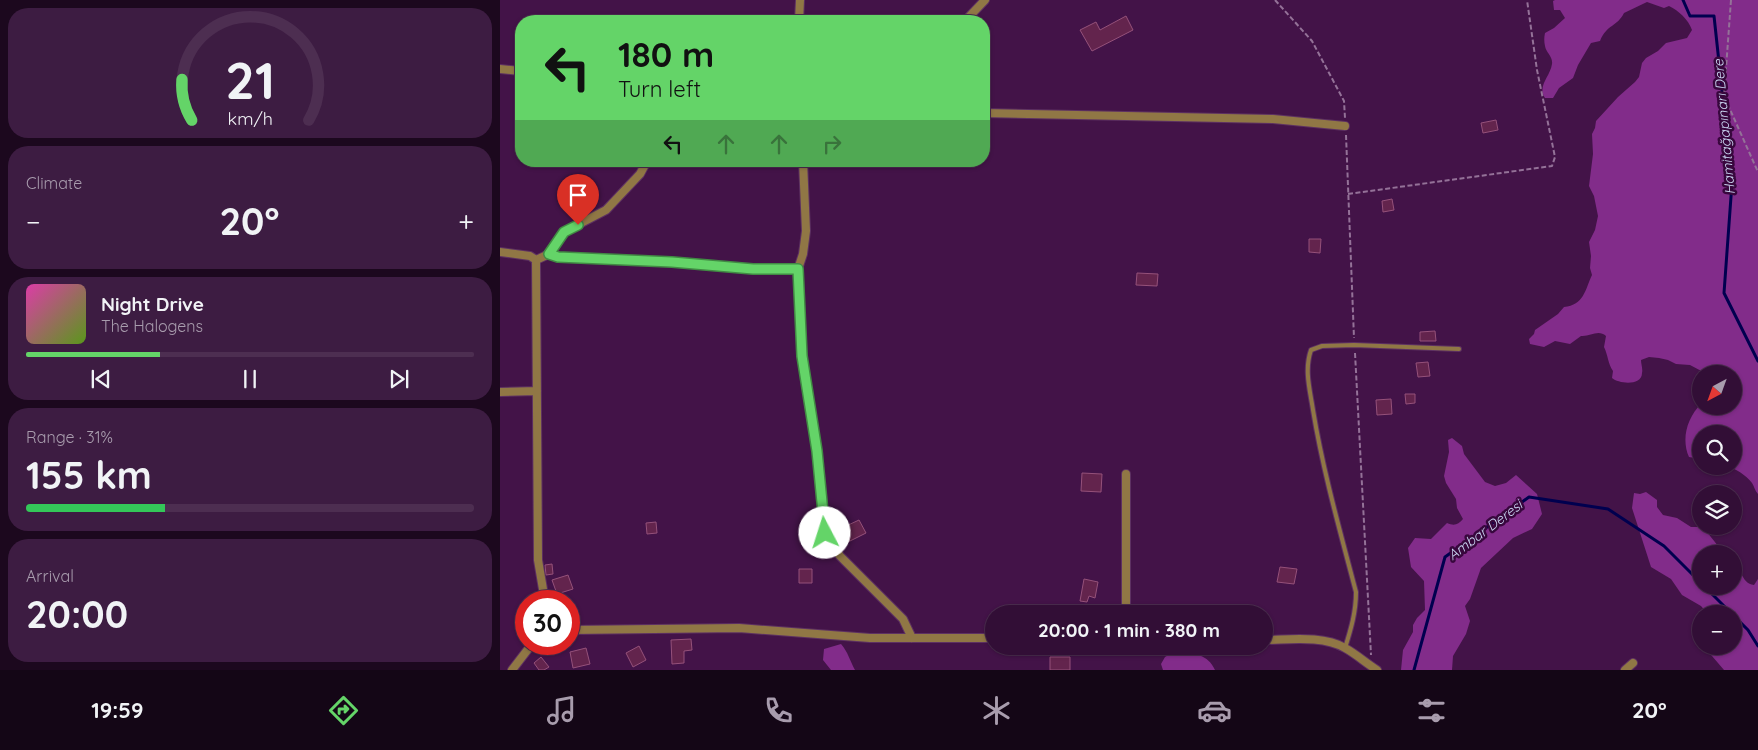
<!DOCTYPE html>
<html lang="en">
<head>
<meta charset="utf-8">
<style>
  body { margin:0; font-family:Quicksand,sans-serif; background:#3d1c42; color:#f1f3f6; height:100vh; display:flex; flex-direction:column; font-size:19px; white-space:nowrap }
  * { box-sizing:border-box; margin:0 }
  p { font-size:16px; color:#a89cad }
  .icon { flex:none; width:28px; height:28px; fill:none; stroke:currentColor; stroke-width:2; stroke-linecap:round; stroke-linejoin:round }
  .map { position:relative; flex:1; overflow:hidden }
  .sheet { display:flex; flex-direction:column; gap:8px; padding:8px; background:#1c081e; width:500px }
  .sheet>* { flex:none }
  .top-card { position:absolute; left:15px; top:15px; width:475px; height:152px; border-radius:20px; box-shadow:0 1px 4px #0004,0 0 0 1px #4d2e51; background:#64d468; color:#111; overflow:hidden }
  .needle { width:32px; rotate:221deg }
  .tools { position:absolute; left:1192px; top:365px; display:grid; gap:10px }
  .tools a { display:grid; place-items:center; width:50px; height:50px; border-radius:50%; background:#320e36; box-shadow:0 1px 4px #0004,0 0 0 1px #4d2e51; font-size:25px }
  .speed { position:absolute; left:15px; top:590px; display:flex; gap:10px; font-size:25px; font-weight:700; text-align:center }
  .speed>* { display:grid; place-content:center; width:65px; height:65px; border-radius:50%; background:#320e36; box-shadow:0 1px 4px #0004,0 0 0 1px #4d2e51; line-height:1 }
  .speed .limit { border:8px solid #d22; background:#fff; color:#111 }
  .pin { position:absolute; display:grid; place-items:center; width:42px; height:42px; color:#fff; margin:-51px -21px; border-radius:50% 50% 50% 0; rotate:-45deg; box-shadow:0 0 5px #0007 }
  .pin .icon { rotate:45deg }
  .me { position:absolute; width:55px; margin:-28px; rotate:355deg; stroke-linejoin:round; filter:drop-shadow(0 0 4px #0008) }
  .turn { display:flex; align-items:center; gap:18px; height:105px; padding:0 20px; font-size:22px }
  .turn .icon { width:65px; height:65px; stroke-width:2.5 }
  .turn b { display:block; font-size:35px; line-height:42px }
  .lanes { display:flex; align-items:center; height:48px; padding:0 20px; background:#0003; justify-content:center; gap:25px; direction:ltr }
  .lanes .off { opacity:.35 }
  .big { font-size:38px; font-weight:700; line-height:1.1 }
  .sheet .tile { flex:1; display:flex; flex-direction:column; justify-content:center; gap:8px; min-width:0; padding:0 18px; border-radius:20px; background:#3d1c42 }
  .sheet .dial { align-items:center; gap:0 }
  .dial svg { height:130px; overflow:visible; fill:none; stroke:#4d2e51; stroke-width:7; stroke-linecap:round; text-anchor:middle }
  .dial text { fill:#f1f3f6; stroke:none }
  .song { display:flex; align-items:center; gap:15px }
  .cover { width:60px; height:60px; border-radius:8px; background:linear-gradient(135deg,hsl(320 70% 55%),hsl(90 70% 35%)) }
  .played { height:5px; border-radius:2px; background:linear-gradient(90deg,#64d468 30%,#4d2e51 30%) }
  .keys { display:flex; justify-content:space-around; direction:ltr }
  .heat { display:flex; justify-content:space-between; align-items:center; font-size:28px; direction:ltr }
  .charge { height:8px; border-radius:4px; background:linear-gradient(90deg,#34c759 31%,#4d2e51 0) }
  .trip { position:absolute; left:485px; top:605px; width:288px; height:50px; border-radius:25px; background:#320e36; box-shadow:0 1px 4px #0004,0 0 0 1px #4d2e51; font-weight:700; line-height:50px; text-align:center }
  .menu { display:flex; height:80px; justify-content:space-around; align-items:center; background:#140616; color:#a89cad }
  .menu .icon { width:35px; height:35px }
  .menu .selected { color:#64d468 }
  .menu b { font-size:22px; color:#f1f3f6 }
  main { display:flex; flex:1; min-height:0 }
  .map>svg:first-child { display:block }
</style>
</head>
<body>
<main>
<section class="sheet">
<div class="tile dial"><svg viewBox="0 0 100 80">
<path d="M14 69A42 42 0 1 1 86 69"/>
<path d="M14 69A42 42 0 0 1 8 44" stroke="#64d468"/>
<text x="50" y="56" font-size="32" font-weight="700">21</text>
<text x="50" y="72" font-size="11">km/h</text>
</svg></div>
<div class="tile"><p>Climate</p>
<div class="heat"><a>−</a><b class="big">20°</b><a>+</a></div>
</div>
<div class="tile">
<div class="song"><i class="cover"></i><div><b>Night Drive</b><p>The Halogens</p></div></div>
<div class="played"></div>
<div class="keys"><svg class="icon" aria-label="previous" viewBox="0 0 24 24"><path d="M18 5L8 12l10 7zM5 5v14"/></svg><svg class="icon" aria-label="pause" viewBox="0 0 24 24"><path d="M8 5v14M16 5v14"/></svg><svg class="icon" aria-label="next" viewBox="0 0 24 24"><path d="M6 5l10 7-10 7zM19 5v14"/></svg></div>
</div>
<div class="tile"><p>Range · 31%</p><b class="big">155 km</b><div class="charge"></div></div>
<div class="tile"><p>Arrival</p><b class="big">20:00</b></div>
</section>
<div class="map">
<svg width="1258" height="670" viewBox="0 0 1258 670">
  <rect width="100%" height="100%" fill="#431348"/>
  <!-- forest -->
  <path fill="#822c8a" d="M1055,0h203v494c-3,-3 -4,-8 -6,-11 -6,-8 -17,-15 -26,-17h8v-32h-33v25l-12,-2c-8,-18 -2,-39 12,-53v2h33v-32h-27l-17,-9 -14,-1 -8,-4 -9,-2 -10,-1 -8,3c0,4 2,9 1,13 0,13 -23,11 -30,5l1,-7c-5,-7 -5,-16 -9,-24l2,-11c-8,-7 -16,1 -25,0l-11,8 -15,-3 -11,6 -14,-3 -1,-5 5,-5 1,-4 23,-16 6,-7c20,-2 21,-17 28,-32l-2,-7 1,-12 -2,-14 6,-12 3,-14 -4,-20 -5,-10 4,-32 -1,-20 3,-6 1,-7 22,-24 17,-15 4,-5 3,-14 4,-5 12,-7 8,-8 21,-5 5,-8c-4,-11 -13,-19 -23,-24l-5,2 -17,-6 -23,11c-7,14 -17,11 -24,28l-9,2 -13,22 -5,13 -14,10 -6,10h-8c-8,-12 5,-21 7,-34 1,-8 -6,-11 -7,-18 -1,-4 -1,-9 0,-13l9,-5 11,-10 -5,-8h-6l-1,-9z
    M952,438l10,8 2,8 21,28 10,4 11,-3 10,-8 21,19 5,20 -10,15 -19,9 -32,30 -11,31 -5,7 5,15 -4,13 -13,22 -1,14h-51l2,-20 10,-18v-7l4,-7 8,-8 -1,-29 -13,-14 -3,-19 7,-10 16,1 16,-16c7,3 11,2 16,-4l-6,-11 -1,-9 -10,-16 -2,-7 5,-24 -1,-12z
    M1146,492l11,8v7l6,8 14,3 14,9h12l19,24 6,3h-27v32h33v-29c6,8 7,27 20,28l4,-6v91h-34l-18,-21 -1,-3h29v-32h-26l-7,-8 -19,-11 -11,-16 -20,-12 -19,-59 2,-15 6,1z
    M341,644c7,8 9,17 14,26h-24l-8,-10 1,-11z
    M679,649c15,5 29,5 36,21h-52l-2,-6 4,-7z"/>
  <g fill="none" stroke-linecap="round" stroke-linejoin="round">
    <!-- stream -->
    <path stroke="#00004f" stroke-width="3" d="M1183,0l7,16h24l18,167 -8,110 34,68
      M1204,586l28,28
      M1234,616l14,14 10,16
      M914,670l31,-113 84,-60 79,12 56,37 37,37"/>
  </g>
  <!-- building -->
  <path fill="#63244d" stroke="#95517a" d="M626,16l7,14 -41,21 -12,-21 16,-8 4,8z
    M996,120l2,10 -15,3 -2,-10z
    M892,199l2,11 -11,2 -1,-11z
    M809,239h12l-1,14 -11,-1z
    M637,273l21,1 -1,12 -21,-1z
    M935,331l1,10h-16v-9z
    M928,362l2,14 -12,1 -2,-14z
    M905,394h10v9l-9,1z
    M891,399l1,15 -15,1 -1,-15z
    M582,473l20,1 -1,18 -20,-1z
    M339,513l5,14 15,-7 7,13 -26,13 -7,-13 -4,-16z
    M156,522l1,11 -10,1 -1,-11z
    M52,564l1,10 -7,1 -1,-10z
    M780,567l17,2 -3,15 -17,-2z
    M299,569h13v14h-13z
    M68,575l5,14 -16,5 -5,-14z
    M584,579l14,3 -3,16 -6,-2 -2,6 -7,-1z
    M191,639l1,11 -8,1v12l-12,1 -1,-24z
    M139,646l7,14 -13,7 -7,-14z
    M86,648l4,16 -17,4 -3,-16z
    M41,657l8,10 -5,3h-5l-5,-7z
    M550,657h20v13h-20z"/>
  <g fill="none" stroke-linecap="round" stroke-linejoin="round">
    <defs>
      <path id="lane" d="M845,648c6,-19 11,-36 11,-56 -16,-61 -33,-121 -43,-182 -3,-20 -9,-40 -2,-60l11,-4 32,-1 105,4"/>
      <path id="street" d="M299,21l1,-21
        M465,21l20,-21
        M0,69l21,2
        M484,113l289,6 72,7
        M303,161l3,70 -3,23 -5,15 4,87 15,95 8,82 15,23 63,63 9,19
        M0,252l30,4 6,4
        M49,254l9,3 114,5 81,7h45
        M36,260l2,300 7,41
        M36,260l13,-6 15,-22 42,-22 34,-36 7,-13
        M0,392l37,-1
        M626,614v-140
        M69,630l170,-2 131,10h124
        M764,640c25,0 58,-5 81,8 11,6 21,15 32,22
        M12,670l20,-26
        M1125,670l8,-7"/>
    </defs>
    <!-- lane casing -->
    <use href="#lane" stroke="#5d3162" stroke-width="6"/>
    <!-- street casing -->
    <use href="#street" stroke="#5d3162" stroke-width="10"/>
    <!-- path -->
    <path stroke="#947298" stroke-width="2" stroke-dasharray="5 2.5" stroke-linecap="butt" d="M775,0l37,41 32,60 1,17
      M1231,0l-7,96 34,76
      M846,135l8,203
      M848,194l204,-28 3,-9 -18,-87 -10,-70
      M855,353l16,302"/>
    <!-- lane -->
    <use href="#lane" stroke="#907745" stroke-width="4"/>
    <!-- street -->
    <use href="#street" stroke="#907745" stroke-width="8"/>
  </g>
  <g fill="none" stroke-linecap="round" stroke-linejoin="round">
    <defs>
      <path id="route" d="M78,225l-14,7 -15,22 9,3 114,5 81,7h45l4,87 15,95 8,82"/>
    </defs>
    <!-- route casing -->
    <use href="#route" stroke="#418a44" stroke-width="12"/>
    <!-- route -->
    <use href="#route" stroke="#64d468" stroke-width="9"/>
  </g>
  <g text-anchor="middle" stroke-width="5" stroke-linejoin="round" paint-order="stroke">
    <!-- water labels -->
    <g font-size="14" font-style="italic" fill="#ccd9f4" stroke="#38073d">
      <text transform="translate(1224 127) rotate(-95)" y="5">Hamitağapınarı Dere</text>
      <text transform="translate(985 530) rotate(-37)" y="5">Ambar Deresi</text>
    </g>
  </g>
</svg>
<div class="tools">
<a><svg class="needle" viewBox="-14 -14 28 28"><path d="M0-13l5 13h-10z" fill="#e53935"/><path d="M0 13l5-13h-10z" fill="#a89cad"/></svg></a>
<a><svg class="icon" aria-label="search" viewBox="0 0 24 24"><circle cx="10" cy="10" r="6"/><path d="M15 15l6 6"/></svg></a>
<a><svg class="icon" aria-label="layers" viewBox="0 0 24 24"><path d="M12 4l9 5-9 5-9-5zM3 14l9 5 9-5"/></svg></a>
<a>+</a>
<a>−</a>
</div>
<div class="speed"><div class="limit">30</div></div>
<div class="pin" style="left:78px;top:225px;background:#d93025"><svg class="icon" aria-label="arrive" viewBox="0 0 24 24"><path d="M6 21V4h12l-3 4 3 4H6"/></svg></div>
<svg class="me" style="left:325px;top:533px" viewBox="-20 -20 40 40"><circle r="19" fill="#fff"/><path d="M0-13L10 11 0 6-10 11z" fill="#64d468"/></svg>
<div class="trip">20:00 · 1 min · 380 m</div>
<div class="top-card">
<div class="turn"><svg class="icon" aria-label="left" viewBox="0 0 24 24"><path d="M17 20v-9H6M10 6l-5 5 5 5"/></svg><div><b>180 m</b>Turn left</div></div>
<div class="lanes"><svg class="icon" aria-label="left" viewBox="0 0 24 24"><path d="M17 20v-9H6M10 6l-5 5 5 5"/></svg><svg class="icon off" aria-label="ahead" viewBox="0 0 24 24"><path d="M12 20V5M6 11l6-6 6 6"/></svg><svg class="icon off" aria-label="ahead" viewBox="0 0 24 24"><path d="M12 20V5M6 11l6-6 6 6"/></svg><svg class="icon off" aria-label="right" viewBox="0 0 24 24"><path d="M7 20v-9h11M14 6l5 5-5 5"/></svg></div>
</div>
</div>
</main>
<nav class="menu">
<b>19:59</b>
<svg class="icon selected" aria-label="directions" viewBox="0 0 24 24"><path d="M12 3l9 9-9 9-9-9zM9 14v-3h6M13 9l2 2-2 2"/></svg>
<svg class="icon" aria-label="music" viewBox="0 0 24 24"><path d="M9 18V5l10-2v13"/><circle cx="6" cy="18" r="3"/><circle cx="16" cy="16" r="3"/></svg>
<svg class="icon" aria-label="phone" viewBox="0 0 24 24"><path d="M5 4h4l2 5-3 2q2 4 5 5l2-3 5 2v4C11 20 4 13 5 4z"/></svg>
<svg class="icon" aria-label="climate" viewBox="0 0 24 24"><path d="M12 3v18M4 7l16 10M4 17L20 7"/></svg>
<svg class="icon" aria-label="car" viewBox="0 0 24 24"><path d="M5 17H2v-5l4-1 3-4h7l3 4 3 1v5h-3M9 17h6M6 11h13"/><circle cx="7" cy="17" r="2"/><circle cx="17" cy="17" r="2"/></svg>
<svg class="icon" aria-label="filters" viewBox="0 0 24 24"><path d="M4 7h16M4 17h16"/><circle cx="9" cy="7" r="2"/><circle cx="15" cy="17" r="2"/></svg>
<b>20°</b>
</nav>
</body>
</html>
